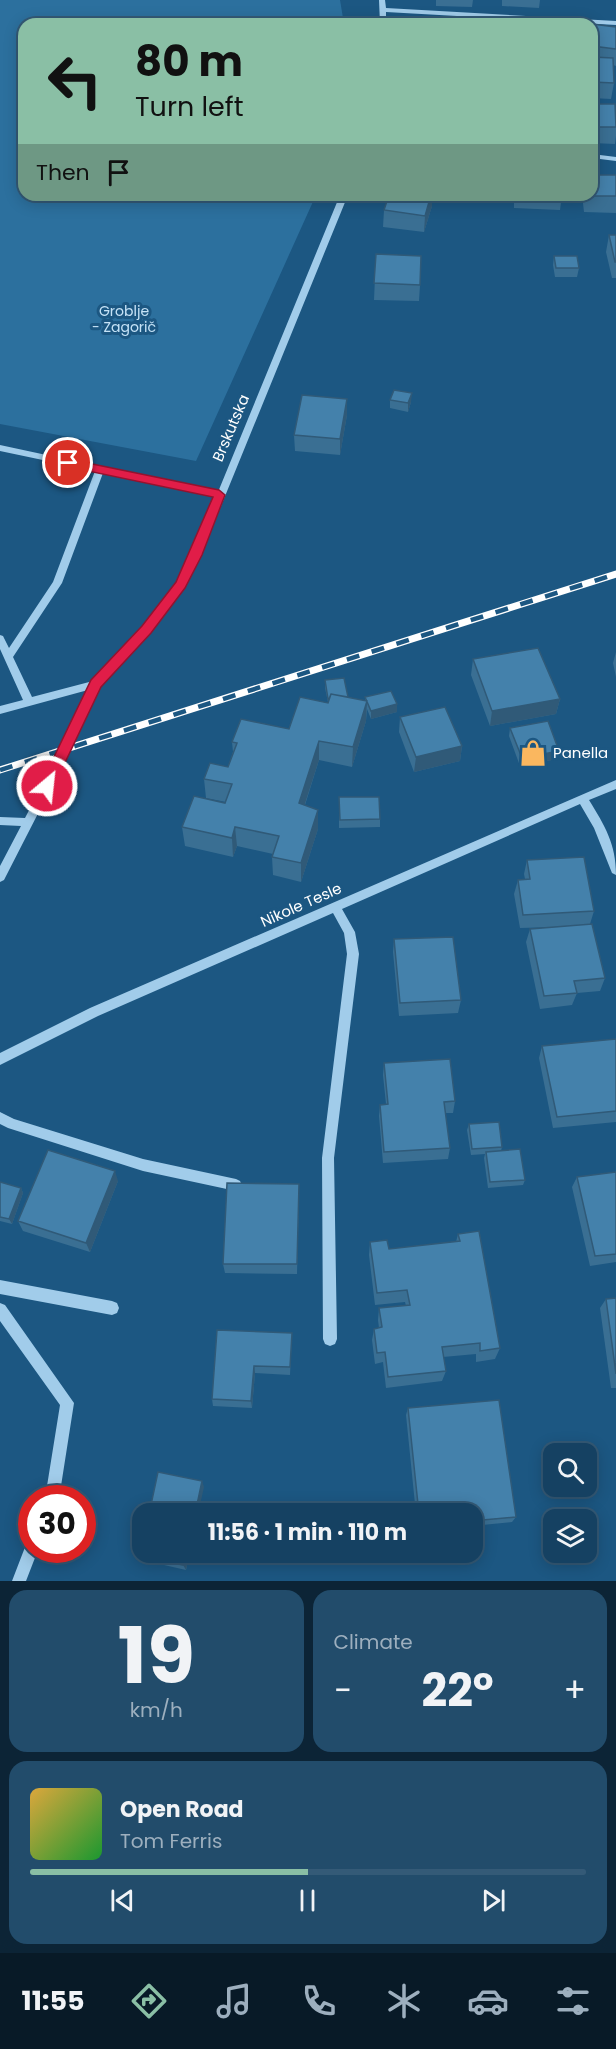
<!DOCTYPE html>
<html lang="en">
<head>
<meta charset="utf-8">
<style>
  body { margin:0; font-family:Poppins,sans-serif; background:#224c6b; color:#f1f3f6; height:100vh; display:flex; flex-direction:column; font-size:22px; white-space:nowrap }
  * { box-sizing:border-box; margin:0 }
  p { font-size:20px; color:#9dafbe }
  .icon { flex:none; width:33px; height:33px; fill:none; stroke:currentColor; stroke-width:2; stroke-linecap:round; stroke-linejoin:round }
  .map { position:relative; height:1581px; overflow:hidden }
  .details { display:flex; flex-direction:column; gap:9px; padding:9px; background:#0c2436; flex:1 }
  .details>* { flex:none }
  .top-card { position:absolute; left:18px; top:18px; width:580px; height:183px; border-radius:18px; box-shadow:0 3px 15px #0003,0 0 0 2px #345a77; background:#8abfa5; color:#111; overflow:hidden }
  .buttons { position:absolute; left:543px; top:1443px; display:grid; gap:12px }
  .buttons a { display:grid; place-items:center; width:54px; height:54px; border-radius:12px; background:#154162; box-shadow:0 3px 15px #0003,0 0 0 2px #345a77; font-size:30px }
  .speed { position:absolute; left:18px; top:1485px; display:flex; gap:12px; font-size:30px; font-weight:700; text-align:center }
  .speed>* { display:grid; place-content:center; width:78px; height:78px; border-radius:50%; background:#154162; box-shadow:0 3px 15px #0003,0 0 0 2px #345a77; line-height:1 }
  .speed .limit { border:9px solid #d22; background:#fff; color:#111 }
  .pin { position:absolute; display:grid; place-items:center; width:51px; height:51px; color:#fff; margin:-26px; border:3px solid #fff; border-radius:50%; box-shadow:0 2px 6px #0007 }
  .me { position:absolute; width:66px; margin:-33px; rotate:28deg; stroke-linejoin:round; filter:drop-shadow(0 0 4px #0008) }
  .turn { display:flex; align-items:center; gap:21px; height:126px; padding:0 18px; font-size:27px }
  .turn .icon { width:78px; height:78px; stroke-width:2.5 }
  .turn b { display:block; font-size:42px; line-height:51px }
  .then { display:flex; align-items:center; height:57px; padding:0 18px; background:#0003; gap:12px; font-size:22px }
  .big { font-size:45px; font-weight:700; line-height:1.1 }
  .details .widget { flex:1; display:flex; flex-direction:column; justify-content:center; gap:9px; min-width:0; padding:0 21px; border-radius:18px; background:#224c6b }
  .details .dial { align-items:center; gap:0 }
  .dial b { font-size:78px; line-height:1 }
  .song { display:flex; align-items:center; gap:18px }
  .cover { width:72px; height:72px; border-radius:9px; background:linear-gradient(135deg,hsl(40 70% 55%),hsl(130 70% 35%)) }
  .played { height:6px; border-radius:3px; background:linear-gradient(90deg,#8abfa5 50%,#345a77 50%) }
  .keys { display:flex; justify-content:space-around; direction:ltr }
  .heat { display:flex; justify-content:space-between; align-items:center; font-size:33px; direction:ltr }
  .details .tiles { flex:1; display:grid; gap:9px; grid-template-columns:1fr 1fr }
  .widget:last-child { grid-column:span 2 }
  .trip { position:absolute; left:132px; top:1503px; width:351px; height:60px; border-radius:18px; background:#154162; box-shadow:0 3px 15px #0003,0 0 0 2px #345a77; font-weight:700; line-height:60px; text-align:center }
  .tab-bar { display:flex; height:96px; justify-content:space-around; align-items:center; background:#081a27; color:#9dafbe }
  .tab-bar .icon { width:42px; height:42px }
  .tab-bar .on { color:#8abfa5 }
  .tab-bar b { font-size:27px; color:#f1f3f6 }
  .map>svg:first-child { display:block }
</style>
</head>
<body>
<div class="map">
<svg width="616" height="1581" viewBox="0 0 616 1581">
  <rect width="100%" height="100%" fill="#1c5782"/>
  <!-- green -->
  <path fill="#2c709e" d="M0,0h340l4,24h-320v171h292l-120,266 -196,-37z"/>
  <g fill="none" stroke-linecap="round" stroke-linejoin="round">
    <!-- minor -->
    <path fill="#a1ccea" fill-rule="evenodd" d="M379,0h6l1,8 230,13v4l-230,-13v12h-6z
      M592,154l24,3v4l-24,-3z
      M340,195h8l-147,360 -17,32 -16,23 -68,76 -29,63 -67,131 -4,2v-16l21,-40 -21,-1v-8l25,1 36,-69 27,-59 -88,24v-8l23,-6 -23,-51v-14l3,1 6,12 44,-66 42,-111 -95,-20v-6l218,47zM103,473l112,24 -24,58 -14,28 -15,21 -69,77 -61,16 -19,-40 49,-74z
      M616,780v9l-27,11c16,26 27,44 27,75l-4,-2 -18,-45 -14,-24 -238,105 13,23 4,22 -25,204 3,181 -2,5 -5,2 -5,-2 -2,-5 -1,-181 25,-204 -3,-21 -11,-20 -235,103 -98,49v-12l90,-45z
      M0,1112l14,7 129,40 93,20 4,2 2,4 -2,4 -4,2 -93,-20 -135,-43 -8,-4z
      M0,1280l112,21 5,2 2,5 -2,5 -5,2 -112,-21z
      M0,1303l5,2 69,98 -13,83 -5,12h-14l5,-12 13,-81 -60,-84z
      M32,1540v10h6l-12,31h-14l15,-39z"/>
    <defs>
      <path id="rail" d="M0,770l616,-196"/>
    </defs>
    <!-- rail casing -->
    <use href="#rail" stroke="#fff" stroke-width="7"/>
    <!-- rail -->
    <use href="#rail" stroke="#1c5782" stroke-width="4.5" stroke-dasharray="13" stroke-linecap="butt"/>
  </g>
  <!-- wall -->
  <path fill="#3a6f93" d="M436,0h37l-1,7 -36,-1z
    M502,0h38l-1,8 -37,-2z
    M592,24l24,3v39l-3,-1 1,18 -3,16 -19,-1z
    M592,104l24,9v23l-1,8 -23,-1z
    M616,175v38l-32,-1 -2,-17h10z
    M514,195h48l-2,15 -46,-2z
    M432,206l-8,26 -41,-5 1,-17z
    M609,235h7v43h-4l-6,-26z
    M376,254l44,31 -1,16 -45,-1z
    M554,256l25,12 -2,9h-22l-2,-12z
    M390,400l21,2 -3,10 -18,-4z
    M347,415l-7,40 -45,-4 -1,-16z
    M616,652v25l-3,-14z
    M473,659l87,40 -4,15 -66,12 -19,-51z
    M325,680l23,17 17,4v-4l32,15 -26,7 -4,-10 -1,12 -14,46 -33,-7 -14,45 13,5v19l-17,53 -28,-7 -1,-18 1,-3 -36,-8 -4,11 -48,-11 -3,-19 43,-24 1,-1 -20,-4 -2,-19 24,-12 5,-15 -1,-10 57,-13 39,-27 -3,-14z
    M400,717l62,29 -2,15 -46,11 -15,-40z
    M510,728l49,23 -2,8 -37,7 -11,-30z
    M339,797l41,22v8l-41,1z
    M527,860l67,51 -4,13 15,54 -5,13 -23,2 -5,12 -32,4 -14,-67 4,-13 26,-2 -36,1 -6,-34 4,-14 7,-1 -1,-5z
    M394,939l67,61 -3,13 -59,3 -6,-64z
    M616,1039v83l-63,6 -14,-70 3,-12z
    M384,1063l71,38 -2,12h-8l5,35 -2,11 -65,4 -4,-47 1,-11 6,-1 -3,-29z
    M469,1124l33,23 -1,4 24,29 -2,5 -35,3 -4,-30 1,-4 -14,1 -4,-25z
    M616,1172v90l-26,4 -18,-79 5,-10z
    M118,1181l-28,71 -67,-21 -5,-10z
    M0,1182l21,6 2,5 -11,31 -12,-3z
    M299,1194l-2,80 -72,-1 -2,-9z
    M458,1234l42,114 -5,11 -19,3v-8l-33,3 3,14 -4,10 -56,7 -3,-26 -8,2 -3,-24 2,-11 5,-1 -1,-8 1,-12 27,-2 -1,-4 -30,3 -6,-50 1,-13 19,7 67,-7z
    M616,1298v90h-5l-11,-80 6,-9z
    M292,1333l-2,42 -35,-2 -3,35 -39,-2 -1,-7z
    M408,1408l108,109 -4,5 -40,4v-12h-56l-10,-99z
    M190,1552l-4,18 -44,-10 -3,-4z"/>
  <!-- shaded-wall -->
  <path fill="#305a78" d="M431,195h1v11l-8,26 1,-16z
    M412,393l-1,9 -3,10v-9z
    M347,399v16l-7,40v-16z
    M560,699l-4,15 -66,12 2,-15z
    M367,701l-1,20 -14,46 1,-20z
    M397,704v8l-26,7v-8z
    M319,741v19l-20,62v-19z
    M462,746l-2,15 -46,11 2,-15z
    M559,751l-2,8 -37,7 2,-8z
    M318,810v19l-17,53v-19z
    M235,827l2,19 -4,11 -1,-19z
    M115,1171l3,10 -28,71 -4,-9z
    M21,1188l2,5 -11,31 -3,-5z
    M254,1366l1,7 -3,35 -1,-7z
    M202,1481l2,6 -6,27h-3z
    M186,1552h4l-4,18 -3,-5z"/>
  <!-- building -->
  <path fill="#4481ab" stroke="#305a78" stroke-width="1.5" d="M558,20l-1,3 7,1h-38v-3z
    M592,24l24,3v22l-24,-3z
    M592,57l21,1 1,25 -22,-1z
    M592,104h23l1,23h-24z
    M592,175h24v21h-29v-1h5z
    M389,195h42l-6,21 -41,-6z
    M609,235h7v27h-1z
    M376,254l45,2 -1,29 -46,-2z
    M554,256h23l2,12h-23z
    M394,390l18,3 -4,10 -18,-3z
    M302,395l45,4 -7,40 -46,-4z
    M538,648l22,51 -68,12 -19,-52z
    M344,678l4,19 -17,-3 -2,5h-1l-3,-19z
    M391,691l6,13 -26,7 -6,-14z
    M331,694l36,7 -14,46 -34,-6 -20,62 19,7 -17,53 -29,-6 7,-21 -44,-9 -3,11 -50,-11 12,-31 31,7 7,-19 -28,-5 6,-16 18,4 9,-24 -5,-1 9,-23 48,10 11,-32 28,6z
    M445,707l17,39 -46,11 -16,-40z
    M548,721l11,30 -37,7 -12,-30z
    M339,797h40l1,22 -40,1z
    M584,857l10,54 -71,4 -5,-35 12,-1 -3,-19z
    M592,924l13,54 -31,3 3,12 -33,3 -14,-67z
    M453,937l8,63 -61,3 -6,-64z
    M616,1039v72l-59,6 -15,-71z
    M450,1059l5,42 -11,1 6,46 -66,4 -4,-47 8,-1 -4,-41z
    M499,1122l3,25 -30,2 -3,-25z
    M520,1149l5,31 -35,2 -4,-30z
    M48,1150l67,21 -29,72 -68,-22z
    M616,1172v82l-21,2 -18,-79z
    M0,1182l21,6 -12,31 -9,-2z
    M227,1183l72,1 -2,80h-74z
    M479,1231l21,117 -20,3v-8l-38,4 4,24 -58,6 -3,-25 -8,1 -3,-24 8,-2 -3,-19 31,-3 -3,-15 -30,3 -7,-51 17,-2 2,9 71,-8 -2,-7z
    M616,1298v76l-10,-75z
    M217,1330l75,3 -2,34 -36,-1 -3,35 -39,-2z
    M499,1400l17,117 -44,4v-7h-53l-11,-106z
    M158,1472l44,9 -7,33h-46z
    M142,1541v11h44l-3,13 -44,-9z"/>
  <!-- route -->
  <path fill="#e11d48" stroke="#92132f" stroke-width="1.5" d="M68,459l151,31 6,5 -23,60 -17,33 -34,45 -50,54 -49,103 -5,1 -7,-5 51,-106 51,-54 34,-44 37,-85 -149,-31v-6z"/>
  <!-- icons -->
  <defs>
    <symbol id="shop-bare" viewBox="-9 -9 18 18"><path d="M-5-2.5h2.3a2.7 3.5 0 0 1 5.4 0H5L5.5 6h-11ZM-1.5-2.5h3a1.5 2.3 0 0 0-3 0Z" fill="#fab75f" stroke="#1c5782" stroke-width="2.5" paint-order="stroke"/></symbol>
  </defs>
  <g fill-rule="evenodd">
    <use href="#shop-bare" x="514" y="734" width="38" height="38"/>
  </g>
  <g text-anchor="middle" stroke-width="6" stroke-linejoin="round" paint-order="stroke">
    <!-- far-park labels -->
    <g font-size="14" fill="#c6e3f7" stroke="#1c5782">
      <text x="124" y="316">Groblje<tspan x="124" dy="16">- Zagorič</tspan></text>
    </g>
    <!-- street labels -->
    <g font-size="15" fill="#fff" stroke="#1c5782">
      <text transform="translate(231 428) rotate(-67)" y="5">Brskutska</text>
      <text transform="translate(301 905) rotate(-24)" y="5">Nikole Tesle</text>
    </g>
    <!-- poi labels -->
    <g font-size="15" fill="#fff" stroke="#1c5782" text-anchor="start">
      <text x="553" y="758">Panella</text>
    </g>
  </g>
</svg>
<div class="buttons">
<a><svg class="icon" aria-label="search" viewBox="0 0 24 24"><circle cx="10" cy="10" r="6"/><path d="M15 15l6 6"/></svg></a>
<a><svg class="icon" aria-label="layers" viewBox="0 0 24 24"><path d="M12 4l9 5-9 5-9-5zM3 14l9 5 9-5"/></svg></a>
</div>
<div class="speed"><div class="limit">30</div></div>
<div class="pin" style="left:68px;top:463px;background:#d93025"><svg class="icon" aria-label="arrive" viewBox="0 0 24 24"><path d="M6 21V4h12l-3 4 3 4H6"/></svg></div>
<svg class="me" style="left:47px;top:786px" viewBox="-20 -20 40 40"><circle r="17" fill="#e11d48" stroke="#fff" stroke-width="3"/><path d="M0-11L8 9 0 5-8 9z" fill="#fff"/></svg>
<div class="trip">11:56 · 1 min · 110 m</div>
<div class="top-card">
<div class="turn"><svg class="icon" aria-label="left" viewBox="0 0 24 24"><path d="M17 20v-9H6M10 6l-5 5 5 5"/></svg><div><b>80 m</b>Turn left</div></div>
<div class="then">Then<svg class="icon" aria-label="arrive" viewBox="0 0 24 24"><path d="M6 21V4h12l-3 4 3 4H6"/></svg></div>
</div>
</div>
<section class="details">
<div class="tiles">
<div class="widget dial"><b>19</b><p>km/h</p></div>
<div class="widget"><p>Climate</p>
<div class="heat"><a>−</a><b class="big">22°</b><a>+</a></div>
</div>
<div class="widget">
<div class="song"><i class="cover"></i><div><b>Open Road</b><p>Tom Ferris</p></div></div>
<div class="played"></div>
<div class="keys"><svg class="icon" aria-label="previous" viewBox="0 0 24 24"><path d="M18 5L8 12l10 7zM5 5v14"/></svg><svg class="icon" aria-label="pause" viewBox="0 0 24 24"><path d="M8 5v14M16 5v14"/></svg><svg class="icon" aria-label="next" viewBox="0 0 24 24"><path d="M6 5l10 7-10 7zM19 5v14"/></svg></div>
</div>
</div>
</section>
<nav class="tab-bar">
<b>11:55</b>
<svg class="icon on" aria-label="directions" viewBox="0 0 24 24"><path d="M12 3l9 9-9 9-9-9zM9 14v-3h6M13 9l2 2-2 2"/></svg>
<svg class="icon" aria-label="music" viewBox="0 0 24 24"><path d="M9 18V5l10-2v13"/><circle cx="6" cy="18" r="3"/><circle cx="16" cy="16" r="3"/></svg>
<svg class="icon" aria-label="phone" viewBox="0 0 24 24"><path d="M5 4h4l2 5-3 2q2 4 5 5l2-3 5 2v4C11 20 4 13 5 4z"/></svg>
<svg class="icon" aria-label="climate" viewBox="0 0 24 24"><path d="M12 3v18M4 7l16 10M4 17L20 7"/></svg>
<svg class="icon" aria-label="car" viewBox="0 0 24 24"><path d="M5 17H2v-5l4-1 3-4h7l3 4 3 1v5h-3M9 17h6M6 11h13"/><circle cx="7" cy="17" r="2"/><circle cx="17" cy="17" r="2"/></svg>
<svg class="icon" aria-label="filters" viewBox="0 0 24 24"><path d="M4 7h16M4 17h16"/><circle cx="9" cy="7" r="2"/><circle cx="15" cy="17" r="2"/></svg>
</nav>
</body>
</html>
